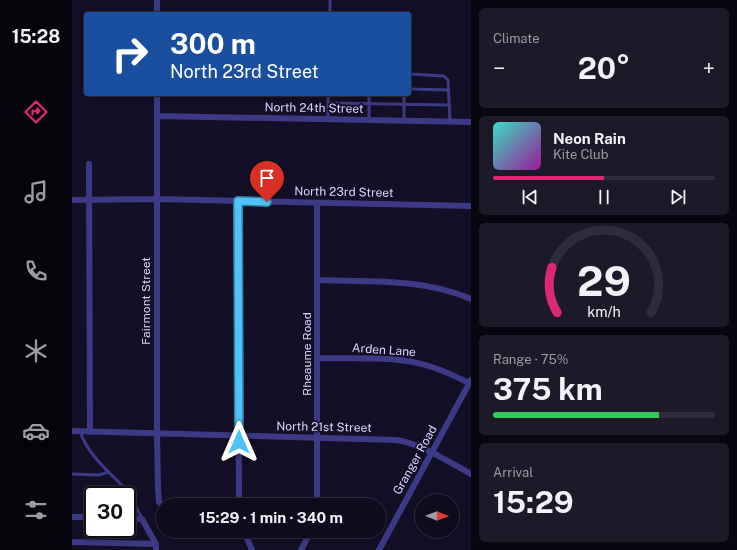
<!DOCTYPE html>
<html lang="en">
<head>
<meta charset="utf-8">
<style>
  body { margin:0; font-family:"Public Sans",sans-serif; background:#1c1929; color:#f1f3f6; height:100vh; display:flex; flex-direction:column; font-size:15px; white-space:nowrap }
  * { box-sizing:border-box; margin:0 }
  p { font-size:13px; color:#9b9ba3 }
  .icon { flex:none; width:22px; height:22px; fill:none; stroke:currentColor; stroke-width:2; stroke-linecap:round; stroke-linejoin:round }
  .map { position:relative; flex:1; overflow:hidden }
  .details { display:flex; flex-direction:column; gap:8px; padding:8px; background:#08060f; width:266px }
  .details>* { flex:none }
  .guide { position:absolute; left:12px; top:12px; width:327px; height:84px; border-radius:4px; box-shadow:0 2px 10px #0003,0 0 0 1px #2e2b3b; background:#1a4fa0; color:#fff; overflow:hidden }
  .needle { width:26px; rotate:91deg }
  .tools { position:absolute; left:343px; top:494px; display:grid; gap:8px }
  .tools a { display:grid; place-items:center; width:44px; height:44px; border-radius:50%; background:#0e0b1c; box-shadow:0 2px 10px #0003,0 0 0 1px #2e2b3b; font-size:20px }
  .speed { position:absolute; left:12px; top:486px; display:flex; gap:8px; font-size:20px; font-weight:700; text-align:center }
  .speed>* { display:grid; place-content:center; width:52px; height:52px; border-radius:50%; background:#0e0b1c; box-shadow:0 2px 10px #0003,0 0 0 1px #2e2b3b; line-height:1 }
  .speed .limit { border:2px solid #111; border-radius:6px; background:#fff; color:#111 }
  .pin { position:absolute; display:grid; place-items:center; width:34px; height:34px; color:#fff; margin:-41px -17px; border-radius:50% 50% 50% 0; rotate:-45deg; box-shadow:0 0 4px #0007 }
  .pin .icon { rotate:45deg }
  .me { position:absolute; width:44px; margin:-22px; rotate:0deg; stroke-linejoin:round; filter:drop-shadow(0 0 3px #0008) }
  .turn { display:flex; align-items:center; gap:14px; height:84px; padding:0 20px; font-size:18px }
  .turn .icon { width:52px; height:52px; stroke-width:2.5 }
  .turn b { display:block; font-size:28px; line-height:34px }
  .big { font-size:30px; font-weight:700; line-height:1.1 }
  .details .card { flex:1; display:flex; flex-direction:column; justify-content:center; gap:6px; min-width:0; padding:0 14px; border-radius:6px; background:#1c1929 }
  .details .dial { align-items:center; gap:0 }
  .dial svg { height:104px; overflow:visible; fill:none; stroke:#2e2b3b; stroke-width:7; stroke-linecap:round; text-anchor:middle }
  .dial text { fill:#f1f3f6; stroke:none }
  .song { display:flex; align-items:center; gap:12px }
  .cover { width:48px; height:48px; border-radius:6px; background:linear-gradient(135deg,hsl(170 70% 55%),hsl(300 70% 35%)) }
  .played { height:4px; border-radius:2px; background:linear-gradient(90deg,#db2777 50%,#2e2b3b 50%) }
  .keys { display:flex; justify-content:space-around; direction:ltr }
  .heat { display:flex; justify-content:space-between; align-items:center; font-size:22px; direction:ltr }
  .charge { height:6px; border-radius:3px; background:linear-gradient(90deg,#34c759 75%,#2e2b3b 0) }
  .trip { position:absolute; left:84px; top:498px; width:230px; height:40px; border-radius:20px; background:#0e0b1c; box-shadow:0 2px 10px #0003,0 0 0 1px #2e2b3b; font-weight:700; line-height:40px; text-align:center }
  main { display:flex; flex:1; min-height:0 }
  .tab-bar { display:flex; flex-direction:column; width:72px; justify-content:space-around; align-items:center; background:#06040b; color:#9b9ba3 }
  .tab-bar .icon { width:28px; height:28px }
  .tab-bar .on { color:#db2777 }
  .tab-bar b { font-size:18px; color:#f1f3f6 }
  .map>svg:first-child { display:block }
</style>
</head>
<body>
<main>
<nav class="tab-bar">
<b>15:28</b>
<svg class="icon on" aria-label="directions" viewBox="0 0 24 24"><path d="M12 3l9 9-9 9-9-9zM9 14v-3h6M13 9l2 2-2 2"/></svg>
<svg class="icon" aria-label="music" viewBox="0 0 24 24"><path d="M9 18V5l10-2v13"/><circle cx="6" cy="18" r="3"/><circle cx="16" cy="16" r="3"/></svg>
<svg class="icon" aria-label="phone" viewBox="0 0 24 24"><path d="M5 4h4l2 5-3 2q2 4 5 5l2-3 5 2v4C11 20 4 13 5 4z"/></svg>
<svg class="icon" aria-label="climate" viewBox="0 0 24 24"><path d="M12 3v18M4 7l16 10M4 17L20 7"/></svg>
<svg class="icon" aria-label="car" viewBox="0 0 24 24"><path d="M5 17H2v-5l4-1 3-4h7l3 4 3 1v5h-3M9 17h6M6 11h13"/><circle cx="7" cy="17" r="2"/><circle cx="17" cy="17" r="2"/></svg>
<svg class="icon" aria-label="filters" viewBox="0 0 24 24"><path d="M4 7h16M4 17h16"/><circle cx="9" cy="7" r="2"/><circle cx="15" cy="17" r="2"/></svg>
</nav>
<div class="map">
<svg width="399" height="550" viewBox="0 0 399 550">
  <rect width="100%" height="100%" fill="#130f26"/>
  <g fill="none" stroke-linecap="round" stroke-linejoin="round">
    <!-- lane -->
    <path stroke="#3d3a85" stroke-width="3" d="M258,14v-14
      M337,74l35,2 4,4 2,42
      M337,89l40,1
      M297,94v26
      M256,103l122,2
      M256,120v-26
      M332,120v-26
      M8,431c8,25 30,41 47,60 6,8 10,19 15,27
      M0,474l27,1 10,-3"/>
    <!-- street -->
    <path stroke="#3d3a85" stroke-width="6" d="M85,14v-14
      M85,94v340l1,55 1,13 4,5
      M85,116l314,6
      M17,164l1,268
      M0,200l85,-1 314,7
      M166,201l1,304
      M245,203v302
      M245,280c52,2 106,-2 154,19
      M246,358c37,1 78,-3 114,9 13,4 25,10 37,16
      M0,431l325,9c27,5 50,21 74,34
      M0,517h21
      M55,518l15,1 14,25v6
      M172,531l8,19
      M0,542l84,2
      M229,550l10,-19
      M307,550l92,-170"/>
  </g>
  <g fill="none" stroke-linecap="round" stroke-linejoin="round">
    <defs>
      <path id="route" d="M167,442l-1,-241 29,1"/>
    </defs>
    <!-- route casing -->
    <use href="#route" stroke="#337fa1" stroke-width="10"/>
    <!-- route -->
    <use href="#route" stroke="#4fc3f7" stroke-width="7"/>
  </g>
  <g text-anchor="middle" stroke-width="3.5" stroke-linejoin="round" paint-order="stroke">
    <!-- street labels -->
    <g font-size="12" fill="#d9d4ff" stroke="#130f26">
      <text transform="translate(242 108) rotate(1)" y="4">North 24th Street</text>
      <text transform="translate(272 192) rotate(1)" y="4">North 23rd Street</text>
      <text transform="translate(74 301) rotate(-90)" y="4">Fairmont Street</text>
      <text transform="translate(312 350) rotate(4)" y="4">Arden Lane</text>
      <text transform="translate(235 354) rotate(-90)" y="4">Rheaume Road</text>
      <text transform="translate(252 427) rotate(1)" y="4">North 21st Street</text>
      <text transform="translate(343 460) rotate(-61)" y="4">Granger Road</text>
    </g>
  </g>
</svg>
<div class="tools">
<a><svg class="needle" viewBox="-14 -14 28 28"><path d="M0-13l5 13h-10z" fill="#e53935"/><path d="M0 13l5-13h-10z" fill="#9b9ba3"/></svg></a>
</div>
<div class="speed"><div class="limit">30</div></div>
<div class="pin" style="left:195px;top:202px;background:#d93025"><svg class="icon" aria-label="arrive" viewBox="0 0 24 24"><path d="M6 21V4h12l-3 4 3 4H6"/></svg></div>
<svg class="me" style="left:167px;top:442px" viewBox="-20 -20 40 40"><path d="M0-17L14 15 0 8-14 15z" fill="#4fc3f7" stroke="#fff" stroke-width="4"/></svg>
<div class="trip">15:29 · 1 min · 340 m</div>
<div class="guide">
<div class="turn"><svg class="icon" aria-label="right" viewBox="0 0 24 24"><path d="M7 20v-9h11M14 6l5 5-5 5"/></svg><div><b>300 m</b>North 23rd Street</div></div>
</div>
</div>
<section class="details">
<div class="card"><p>Climate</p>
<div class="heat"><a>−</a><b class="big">20°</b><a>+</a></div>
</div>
<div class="card">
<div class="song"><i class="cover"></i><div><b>Neon Rain</b><p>Kite Club</p></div></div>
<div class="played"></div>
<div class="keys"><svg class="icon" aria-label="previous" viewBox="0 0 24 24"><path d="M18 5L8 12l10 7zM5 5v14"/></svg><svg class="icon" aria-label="pause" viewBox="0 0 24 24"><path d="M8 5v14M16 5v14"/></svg><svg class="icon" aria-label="next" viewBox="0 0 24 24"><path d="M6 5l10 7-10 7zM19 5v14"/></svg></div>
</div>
<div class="card dial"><svg viewBox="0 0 100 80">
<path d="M14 69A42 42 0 1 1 86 69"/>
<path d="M14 69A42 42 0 0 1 10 34" stroke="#db2777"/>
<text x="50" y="56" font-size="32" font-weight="700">29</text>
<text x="50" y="72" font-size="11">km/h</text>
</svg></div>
<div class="card"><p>Range · 75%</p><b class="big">375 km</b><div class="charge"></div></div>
<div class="card"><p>Arrival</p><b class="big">15:29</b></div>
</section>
</main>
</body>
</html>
